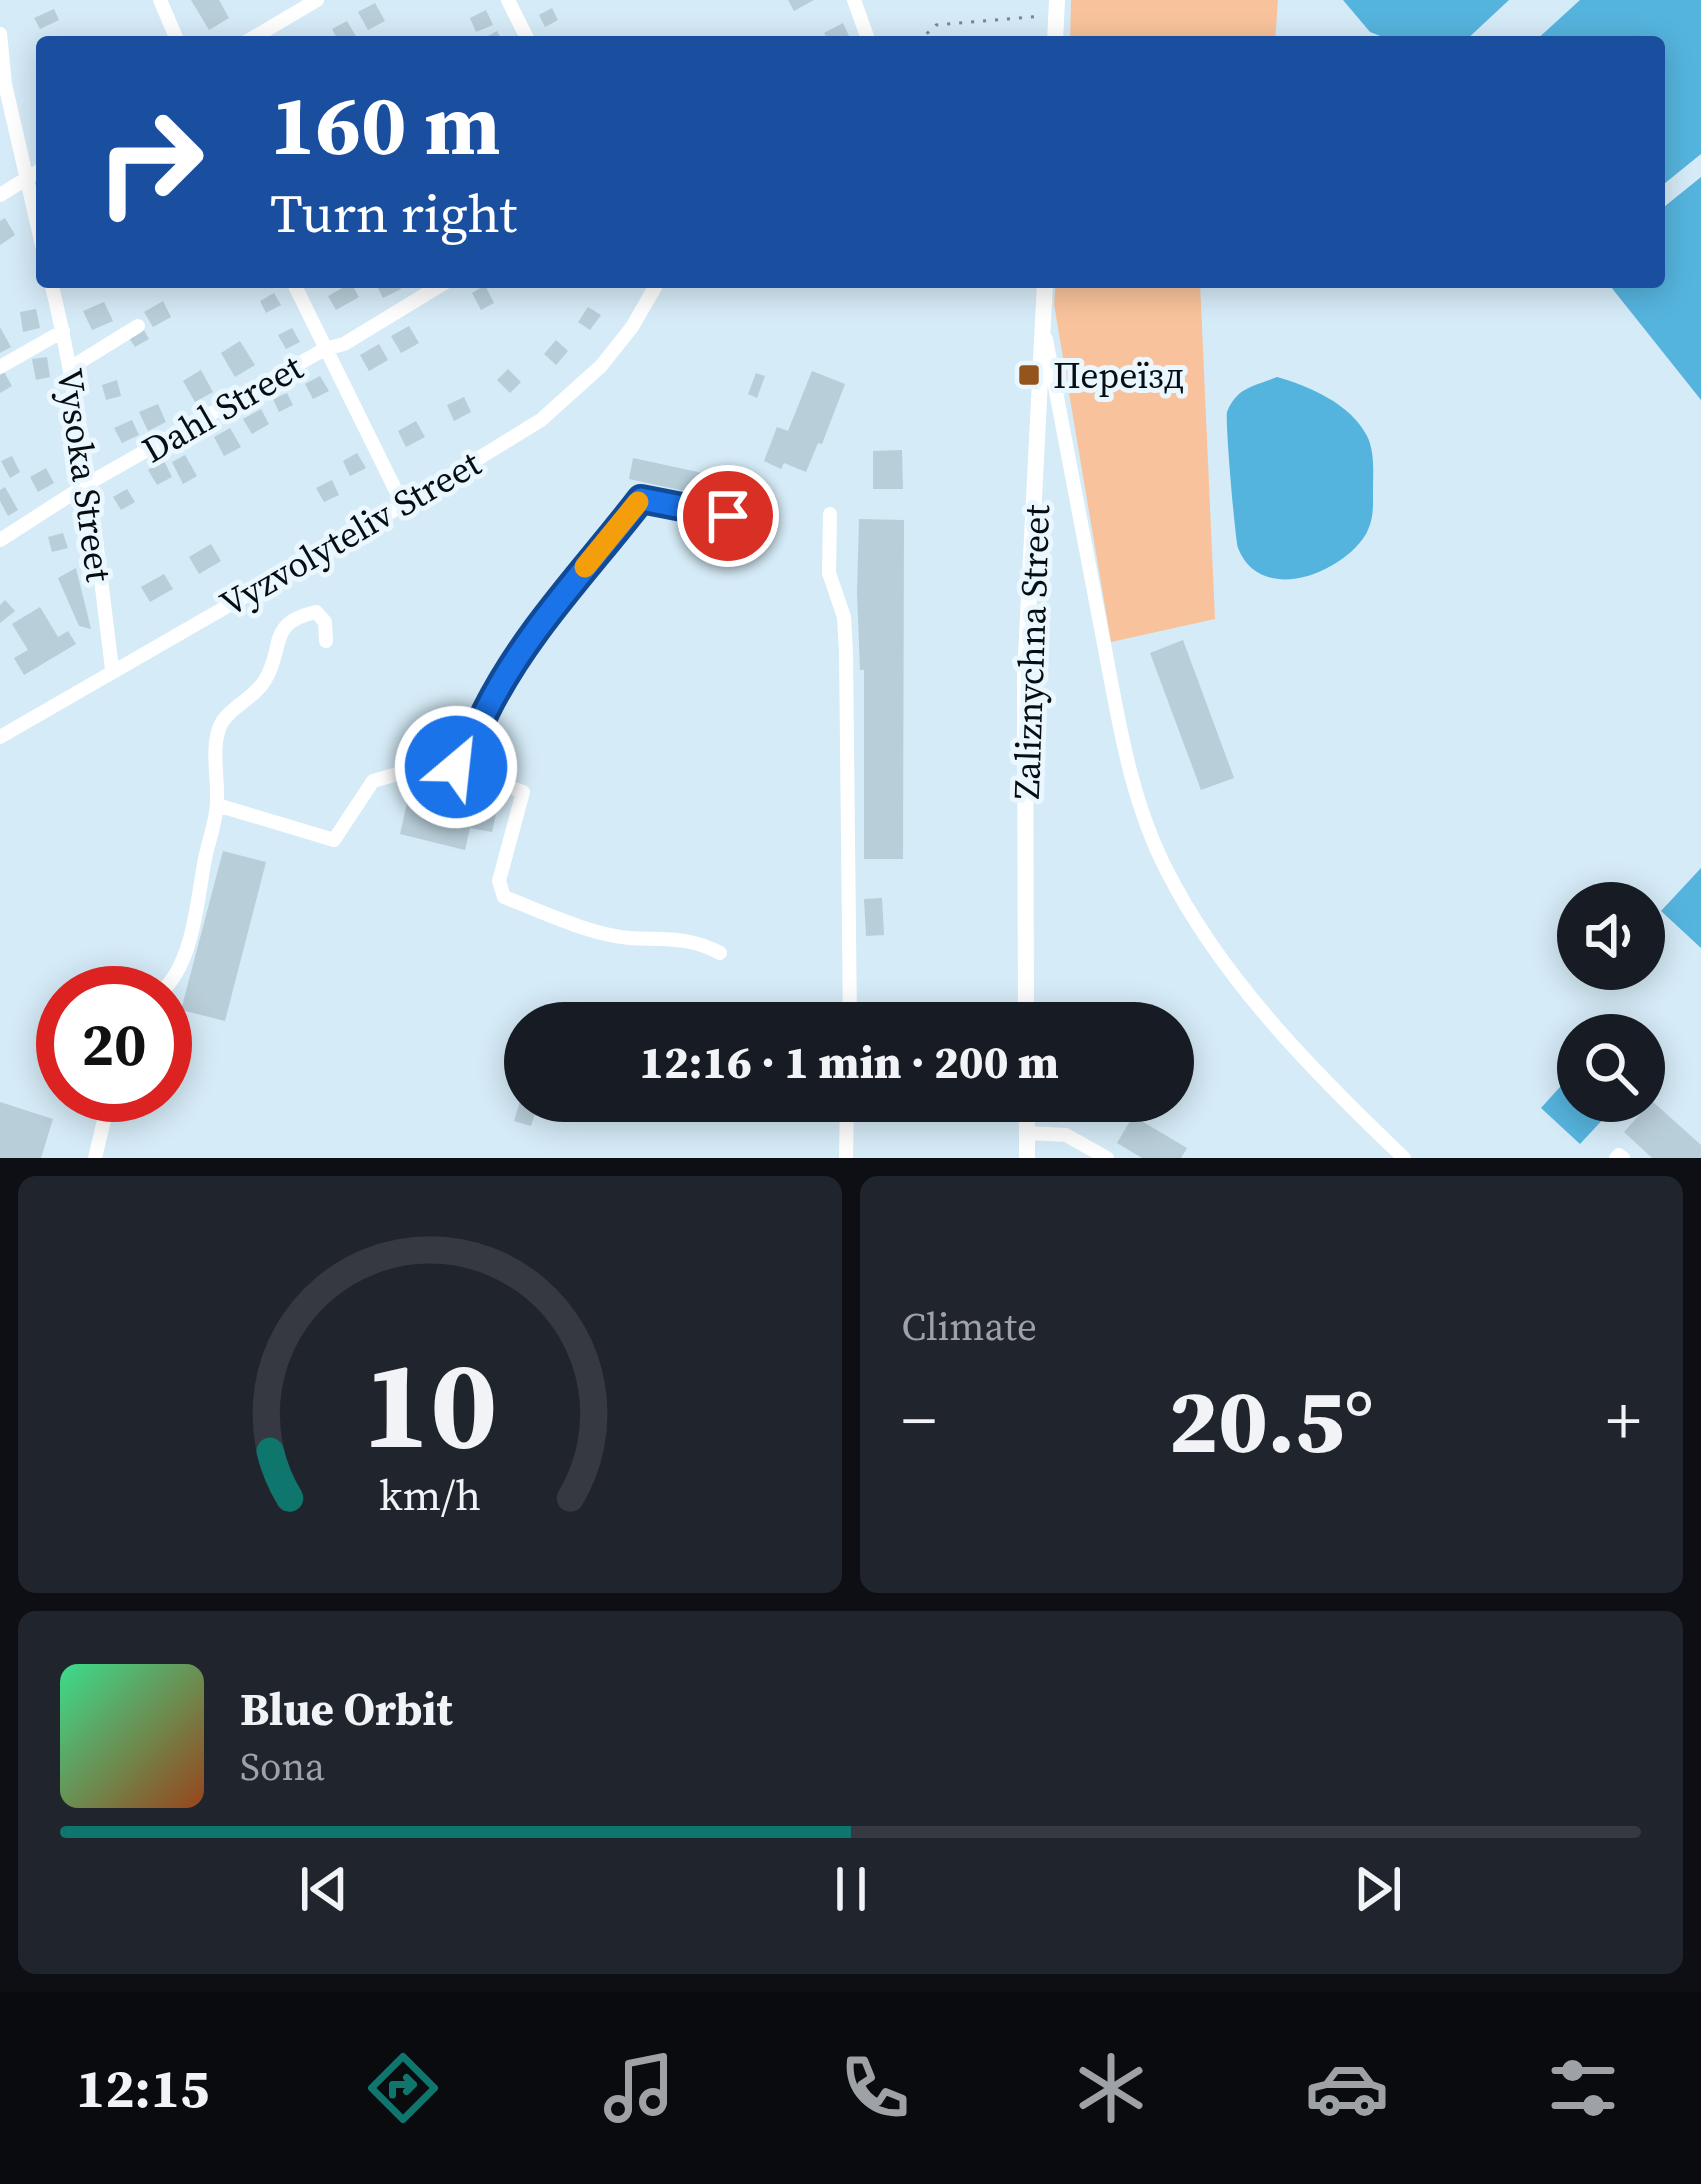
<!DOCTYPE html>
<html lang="en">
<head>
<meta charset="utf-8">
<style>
  body { margin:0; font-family:"Source Serif 4",serif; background:#20242c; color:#f1f3f6; height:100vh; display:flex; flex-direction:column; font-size:45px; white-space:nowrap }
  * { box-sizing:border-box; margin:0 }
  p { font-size:39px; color:#9ea1a6 }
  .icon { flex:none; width:66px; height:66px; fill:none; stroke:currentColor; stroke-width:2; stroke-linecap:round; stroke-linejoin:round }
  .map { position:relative; height:1158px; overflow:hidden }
  .side { display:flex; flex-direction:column; gap:18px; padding:18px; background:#0d0f14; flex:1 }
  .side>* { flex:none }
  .top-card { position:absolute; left:36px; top:36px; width:1629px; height:252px; border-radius:12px; box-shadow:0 6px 30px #0003; background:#1a4fa0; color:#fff; overflow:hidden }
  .tools { position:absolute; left:1557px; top:882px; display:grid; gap:24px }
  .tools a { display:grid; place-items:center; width:108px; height:108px; border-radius:50%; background:#171b24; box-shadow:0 6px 30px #0003; font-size:60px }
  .speed { position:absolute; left:36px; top:966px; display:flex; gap:24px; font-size:60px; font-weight:700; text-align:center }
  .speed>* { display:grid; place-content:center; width:156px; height:156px; border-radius:50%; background:#171b24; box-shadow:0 6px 30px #0003; line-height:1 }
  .speed .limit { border:18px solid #d22; background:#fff; color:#111 }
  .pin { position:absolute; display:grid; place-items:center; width:102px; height:102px; color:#fff; margin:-51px; border:6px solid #fff; border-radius:50%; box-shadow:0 3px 12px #0007 }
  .me { position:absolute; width:132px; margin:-66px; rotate:28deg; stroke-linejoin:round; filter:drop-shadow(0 0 9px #0008) }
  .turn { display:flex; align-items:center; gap:42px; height:252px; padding:0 36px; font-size:54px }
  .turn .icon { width:156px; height:156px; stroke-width:2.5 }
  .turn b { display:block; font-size:84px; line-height:102px }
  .big { font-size:90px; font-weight:800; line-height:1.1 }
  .side .card { flex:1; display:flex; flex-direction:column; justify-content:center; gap:18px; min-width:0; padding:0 42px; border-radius:18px; background:#20242c }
  .side .dial { align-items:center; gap:0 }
  .dial svg { height:312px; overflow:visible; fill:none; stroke:#363941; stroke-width:7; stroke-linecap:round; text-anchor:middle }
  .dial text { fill:#f1f3f6; stroke:none }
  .song { display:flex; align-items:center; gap:36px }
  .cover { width:144px; height:144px; border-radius:18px; background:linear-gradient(135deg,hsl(150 70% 55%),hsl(20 70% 35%)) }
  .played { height:12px; border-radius:6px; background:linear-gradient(90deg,#0f766e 50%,#363941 50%) }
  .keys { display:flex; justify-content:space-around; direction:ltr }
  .heat { display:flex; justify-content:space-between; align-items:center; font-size:66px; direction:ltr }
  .side .tiles { flex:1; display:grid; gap:18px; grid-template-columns:1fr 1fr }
  .card:last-child { grid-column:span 2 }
  .trip { position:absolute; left:504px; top:1002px; width:690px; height:120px; border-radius:60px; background:#171b24; box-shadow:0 6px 30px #0003; font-weight:800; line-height:120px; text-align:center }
  .menu { display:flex; height:192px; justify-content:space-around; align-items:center; background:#090b0e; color:#9ea1a6 }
  .menu .icon { width:84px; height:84px }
  .menu .current { color:#0f766e }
  .menu b { font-size:54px; color:#f1f3f6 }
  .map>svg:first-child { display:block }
</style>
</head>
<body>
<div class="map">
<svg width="1701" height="1158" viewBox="0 0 1701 1158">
  <rect width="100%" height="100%" fill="#d5ebf7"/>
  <!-- green -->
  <path fill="#f8c39c" d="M1071,0h207l-3,42h-205z
    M1056,282h144l15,337 -104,23 -57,-338z"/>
  <!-- water -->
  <path fill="#55b4de" d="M1343,0h166l-45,42h-68l-26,-10z
    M1580,0h121v154l-42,34v-146h-125z
    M1701,177v223l-94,-118h52v-71z
    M1277,377c32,9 74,27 90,59 8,16 6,37 6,54 0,17 1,29 -7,44 -23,39 -105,72 -128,14 -3,-10 -13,-127 -11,-136 2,-6 6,-12 10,-16 7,-9 28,-14 40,-19z
    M1701,868v80l-40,-37z
    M1578,1067v34h42l-40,43 -39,-36z"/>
  <!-- building -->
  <path fill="#b8ced9" d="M191,0h28l10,18 -20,12z
    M788,0h26l-20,11z
    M375,3l10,18 -17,9 -10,-18z
    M552,8l6,12 -13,7 -6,-12z
    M54,9l5,11 -19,9 -6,-11z
    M486,10l7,15 -17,7 -6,-14z
    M347,21l10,17 -18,4 -7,-13z
    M843,23l7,15 -21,4 -5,-9z
    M497,31l6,11h-26z
    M5,218l10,17 -15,10v-24z
    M381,282h16l4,7 -18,9 -7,-14z
    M351,283l8,14 -23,13 -8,-14z
    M485,285l9,18 -13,7 -9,-17z
    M274,293l7,12 -15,8 -6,-12z
    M163,301l8,16 -18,10 -9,-15z
    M104,302l9,19 -21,9 -9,-19z
    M588,307l13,8 -11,15 -12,-8z
    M36,309l4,19 -17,4 -3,-20z
    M409,326l10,17 -18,10 -10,-17z
    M0,327l11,20 -11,6z
    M292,328l8,14 -14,7 -8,-14z
    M144,330l5,9 -14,8 -6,-9z
    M556,340l12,11 -12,14 -12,-11z
    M240,341l15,24 -20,12 -14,-24z
    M379,344l9,16 -19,11 -9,-16z
    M47,357l3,20 -14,3 -4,-21z
    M508,369l13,13 -11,11 -13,-13z
    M201,370l12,22 -18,10 -12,-21z
    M812,371l33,13 -23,60 -4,-1 -12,29 -22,-9 -3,6 -17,-8 13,-34 11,4z
    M4,372l8,14 -12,7v-18z
    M756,373l9,3 -8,22 -9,-4z
    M320,376l9,15 -16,8 -8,-15z
    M117,380l4,16 -15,4 -4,-15z
    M287,393l6,12 -14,7 -6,-13z
    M464,397l7,15 -17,9 -7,-16z
    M158,404l8,18 -18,9 -9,-19z
    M261,409l8,15 -17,10 -9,-15z
    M132,420l7,15 -17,8 -8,-15z
    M416,421l9,16 -19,10 -8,-16z
    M230,428l11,19 -17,9 -10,-19z
    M902,450l1,39h-30v-38z
    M357,453l9,15 -16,8 -7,-15z
    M185,455l12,21 -14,8 -11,-22z
    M12,456l8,16 -10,6 -9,-17z
    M633,458l111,24 -5,21 -110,-24z
    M164,461l8,16 -15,8 -9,-15z
    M46,468l8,15 -16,9 -8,-15z
    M332,480l7,15 -15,7 -8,-14z
    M5,487l13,23 -10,6 -8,-15v-11z
    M127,489l8,13 -14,8 -8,-13z
    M859,519l45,1 -1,339h-39v-189h-4l-3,-77z
    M63,533l5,15 -16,4 -4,-15z
    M211,544l10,17 -22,13 -10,-17z
    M76,568l15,61 -12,-3 -21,-48z
    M164,574l9,15 -23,13 -9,-15z
    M5,600l10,11 -15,12v-18z
    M40,607l18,30 10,-6 8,13 -52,31 -10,-17 14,-8 -16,-26z
    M1183,640l51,138 -33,12 -51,-137z
    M412,781l87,20 -7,31 -22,-4 -5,22 -65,-16z
    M223,851l43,11 -41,159 -44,-11z
    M882,898l2,37 -18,1 -2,-37z
    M524,1087l1,14h14l-8,25 -17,-5z
    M1652,1101l49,44v13h-49l-28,-26z
    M0,1102l53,17 -12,39h-41z
    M1133,1116l54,32 -6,10h-39l-25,-15z"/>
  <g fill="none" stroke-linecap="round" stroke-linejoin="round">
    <!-- path -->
    <path stroke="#78878f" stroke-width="3" stroke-dasharray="3 9" stroke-linecap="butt" d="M918,42l18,-17 106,-9"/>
    <!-- minor -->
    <path stroke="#fff" stroke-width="14" d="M160,0l18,42
      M508,0l21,42
      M854,0l15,42
      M0,34l5,50 37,161
      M246,42l71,-42
      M0,195l42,-26
      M51,282c31,127 45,258 61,387
      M293,282l110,223
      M1046,339c20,101 38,203 58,305 15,78 26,155 63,227 56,110 149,203 237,287
      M0,367l63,-36
      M70,368l68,-42
      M830,514l-1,59 15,44 2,35 4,371
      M0,540l89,-57 236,-134 19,-5 102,-62
      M0,737l403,-232 138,-85 60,-54 31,-39 26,-45
      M456,767l67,25 -24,89 5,16c39,15 84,37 125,41 34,2 60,-2 91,15
      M217,805l117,35 39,-59 52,-15 31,1 11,-8 16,-43 35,-63 123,-154 87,17
      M160,993c35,-30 37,-97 46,-139 4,-17 11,-36 11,-54 1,-23 -6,-52 3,-74 8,-18 35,-28 45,-46 20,-32 1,-57 51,-68l9,10 1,19
      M1027,1133l39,2 41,23
      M95,1158l15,-63
      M846,1158l1,-57
      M1616,1158l3,-3 4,3"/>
    <!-- major -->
    <path stroke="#fff" stroke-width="16" d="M1055,42l2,-42
      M1026,1023l-1,-348 20,-393
      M1027,1101v57"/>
  </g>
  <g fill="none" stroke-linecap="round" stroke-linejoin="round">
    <defs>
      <path id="route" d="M456,767c18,-13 20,-36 30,-56 40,-80 101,-142 155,-212l87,17"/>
    </defs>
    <!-- route casing -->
    <use href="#route" stroke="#114b97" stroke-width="30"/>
    <!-- route -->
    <use href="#route" stroke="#1a73e8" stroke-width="21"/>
    <!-- slow -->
    <path stroke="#f59e0b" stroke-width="21" d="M585,567l53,-65"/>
  </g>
  <!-- markers -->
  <rect fill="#94551d" stroke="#eaf7fe" stroke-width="4.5" x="1017" y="363" width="24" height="24" rx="6"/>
  <g text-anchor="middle" stroke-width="10" stroke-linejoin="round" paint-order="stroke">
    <!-- poi labels -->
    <g font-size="36" fill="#070e12" stroke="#eaf7fe" text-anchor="start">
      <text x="1053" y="388">Переїзд</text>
    </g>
    <!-- street labels -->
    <g font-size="36" fill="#070e12" stroke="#eaf7fe">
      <text transform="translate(222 408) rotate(-30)" y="13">Dahl Street</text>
      <text transform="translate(85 475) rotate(82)" y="13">Vysoka Street</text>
      <text transform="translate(350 533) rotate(-30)" y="13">Vyzvolyteliv Street</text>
      <text transform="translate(1031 652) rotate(-88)" y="13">Zaliznychna Street</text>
    </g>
  </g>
</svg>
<div class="tools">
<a><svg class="icon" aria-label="sound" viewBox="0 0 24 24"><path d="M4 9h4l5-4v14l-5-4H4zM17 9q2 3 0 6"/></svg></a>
<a><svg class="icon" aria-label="search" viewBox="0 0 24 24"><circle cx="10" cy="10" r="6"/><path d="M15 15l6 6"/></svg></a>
</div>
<div class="speed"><div class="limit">20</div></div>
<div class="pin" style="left:728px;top:516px;background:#d93025"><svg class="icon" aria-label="arrive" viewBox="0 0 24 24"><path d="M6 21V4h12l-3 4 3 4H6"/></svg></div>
<svg class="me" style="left:456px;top:767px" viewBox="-20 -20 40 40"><circle r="17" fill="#1a73e8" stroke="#fff" stroke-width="3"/><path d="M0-11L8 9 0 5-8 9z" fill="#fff"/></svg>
<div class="trip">12:16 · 1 min · 200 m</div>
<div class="top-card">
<div class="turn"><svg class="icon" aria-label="right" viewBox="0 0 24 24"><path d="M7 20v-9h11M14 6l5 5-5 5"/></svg><div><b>160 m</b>Turn right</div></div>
</div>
</div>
<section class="side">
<div class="tiles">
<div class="card dial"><svg viewBox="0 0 100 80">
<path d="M14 69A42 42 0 1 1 86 69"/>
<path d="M14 69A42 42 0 0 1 9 57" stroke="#0f766e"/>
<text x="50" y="56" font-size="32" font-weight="700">10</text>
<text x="50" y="72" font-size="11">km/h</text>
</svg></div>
<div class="card"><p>Climate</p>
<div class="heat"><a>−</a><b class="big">20.5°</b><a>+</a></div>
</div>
<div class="card">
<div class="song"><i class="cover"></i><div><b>Blue Orbit</b><p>Sona</p></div></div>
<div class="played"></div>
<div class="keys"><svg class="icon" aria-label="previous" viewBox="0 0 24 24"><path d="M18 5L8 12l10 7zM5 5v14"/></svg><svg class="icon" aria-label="pause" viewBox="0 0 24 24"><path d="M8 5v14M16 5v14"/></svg><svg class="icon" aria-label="next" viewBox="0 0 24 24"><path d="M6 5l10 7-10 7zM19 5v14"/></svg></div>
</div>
</div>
</section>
<nav class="menu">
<b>12:15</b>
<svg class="icon current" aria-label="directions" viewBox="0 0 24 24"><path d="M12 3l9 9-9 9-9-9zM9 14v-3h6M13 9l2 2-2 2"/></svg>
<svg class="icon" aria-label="music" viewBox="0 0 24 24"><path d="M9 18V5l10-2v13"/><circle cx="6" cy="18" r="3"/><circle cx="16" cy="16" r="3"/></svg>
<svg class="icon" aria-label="phone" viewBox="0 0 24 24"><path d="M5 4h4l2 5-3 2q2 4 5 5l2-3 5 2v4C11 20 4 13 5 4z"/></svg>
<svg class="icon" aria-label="climate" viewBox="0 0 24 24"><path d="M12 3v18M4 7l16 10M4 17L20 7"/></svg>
<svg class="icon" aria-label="car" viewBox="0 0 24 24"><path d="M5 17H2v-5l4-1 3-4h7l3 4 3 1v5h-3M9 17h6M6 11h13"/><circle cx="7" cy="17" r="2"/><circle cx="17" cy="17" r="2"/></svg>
<svg class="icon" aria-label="filters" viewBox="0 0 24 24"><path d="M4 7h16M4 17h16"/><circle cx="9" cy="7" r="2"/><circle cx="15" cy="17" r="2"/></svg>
</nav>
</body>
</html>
